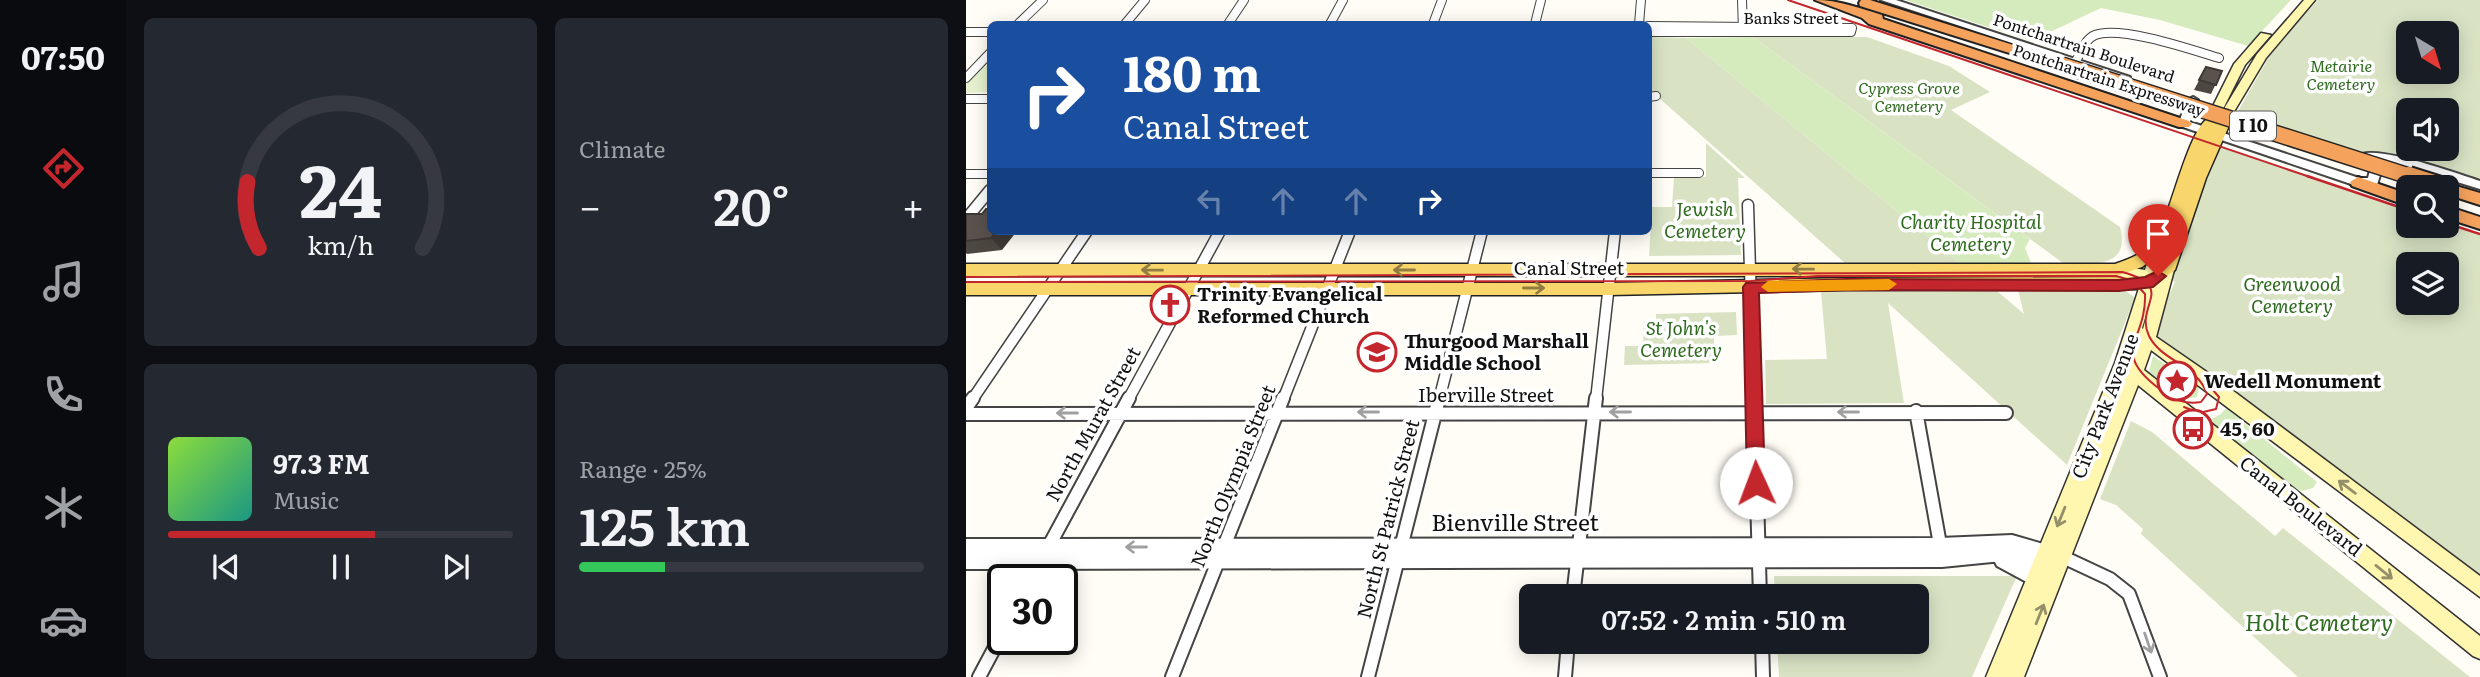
<!DOCTYPE html>
<html lang="en">
<head>
<meta charset="utf-8">
<style>
  body { margin:0; font-family:Literata,serif; background:#242831; color:#f1f3f6; height:100vh; display:flex; flex-direction:column; font-size:26px; white-space:nowrap }
  * { box-sizing:border-box; margin:0 }
  p { font-size:23px; color:#9ea1a6 }
  .icon { flex:none; width:38px; height:38px; fill:none; stroke:currentColor; stroke-width:2; stroke-linecap:round; stroke-linejoin:round }
  .map { position:relative; flex:1; overflow:hidden }
  .panel { display:flex; flex-direction:column; gap:18px; padding:18px; background:#0d0f14; width:840px }
  .panel>* { flex:none }
  .banner { position:absolute; left:21px; top:21px; width:665px; height:214px; border-radius:10px; box-shadow:0 4px 18px #0003; background:#1a4fa0; color:#fff; overflow:hidden }
  .needle { width:46px; rotate:142deg }
  .tools { position:absolute; left:1430px; top:21px; display:grid; gap:14px }
  .tools a { display:grid; place-items:center; width:63px; height:63px; border-radius:10px; background:#171b24; box-shadow:0 4px 18px #0003; font-size:35px }
  .speed { position:absolute; left:21px; top:564px; display:flex; gap:14px; font-size:35px; font-weight:700; text-align:center }
  .speed>* { display:grid; place-content:center; width:91px; height:91px; border-radius:50%; background:#171b24; box-shadow:0 4px 18px #0003; line-height:1 }
  .speed .limit { border:4px solid #111; border-radius:10px; background:#fff; color:#111 }
  .pin { position:absolute; display:grid; place-items:center; width:60px; height:60px; color:#fff; margin:-72px -30px; border-radius:50% 50% 50% 0; rotate:-45deg; box-shadow:0 0 7px #0007 }
  .pin .icon { rotate:45deg }
  .me { position:absolute; width:77px; margin:-38px; rotate:358deg; stroke-linejoin:round; filter:drop-shadow(0 0 5px #0008) }
  .turn { display:flex; align-items:center; gap:24px; height:147px; padding:0 21px; font-size:32px }
  .turn .icon { width:91px; height:91px; stroke-width:2.5 }
  .turn b { display:block; font-size:49px; line-height:60px }
  .lanes { display:flex; align-items:center; height:66px; padding:0 21px; background:#0003; justify-content:center; gap:35px; direction:ltr }
  .lanes .off { opacity:.35 }
  .big { font-size:52px; font-weight:600; line-height:1.1 }
  .panel .tile { flex:1; display:flex; flex-direction:column; justify-content:center; gap:10px; min-width:0; padding:0 24px; border-radius:10px; background:#242831 }
  .panel .dial { align-items:center; gap:0 }
  .dial svg { height:182px; overflow:visible; fill:none; stroke:#363941; stroke-width:7; stroke-linecap:round; text-anchor:middle }
  .dial text { fill:#f1f3f6; stroke:none }
  .song { display:flex; align-items:center; gap:21px }
  .cover { width:84px; height:84px; border-radius:10px; background:linear-gradient(135deg,hsl(90 70% 55%),hsl(170 70% 35%)) }
  .played { height:7px; border-radius:4px; background:linear-gradient(90deg,#c4262e 60%,#363941 60%) }
  .keys { display:flex; justify-content:space-around; direction:ltr }
  .heat { display:flex; justify-content:space-between; align-items:center; font-size:38px; direction:ltr }
  .charge { height:10px; border-radius:5px; background:linear-gradient(90deg,#34c759 25%,#363941 0) }
  .panel .tiles { flex:1; display:grid; gap:18px; grid-template-columns:repeat(2,1fr) }
  .trip { position:absolute; left:553px; top:584px; width:410px; height:70px; border-radius:10px; background:#171b24; box-shadow:0 4px 18px #0003; font-weight:600; line-height:70px; text-align:center }
  main { display:flex; flex:1; min-height:0 }
  .dock { display:flex; flex-direction:column; width:126px; justify-content:space-around; align-items:center; background:#090b0e; color:#9ea1a6 }
  .dock .icon { width:49px; height:49px }
  .dock .on { color:#c4262e }
  .dock b { font-size:32px; color:#f1f3f6 }
  .map>svg:first-child { display:block }
</style>
</head>
<body>
<main>
<nav class="dock">
<b>07:50</b>
<svg class="icon on" aria-label="directions" viewBox="0 0 24 24"><path d="M12 3l9 9-9 9-9-9zM9 14v-3h6M13 9l2 2-2 2"/></svg>
<svg class="icon" aria-label="music" viewBox="0 0 24 24"><path d="M9 18V5l10-2v13"/><circle cx="6" cy="18" r="3"/><circle cx="16" cy="16" r="3"/></svg>
<svg class="icon" aria-label="phone" viewBox="0 0 24 24"><path d="M5 4h4l2 5-3 2q2 4 5 5l2-3 5 2v4C11 20 4 13 5 4z"/></svg>
<svg class="icon" aria-label="climate" viewBox="0 0 24 24"><path d="M12 3v18M4 7l16 10M4 17L20 7"/></svg>
<svg class="icon" aria-label="car" viewBox="0 0 24 24"><path d="M5 17H2v-5l4-1 3-4h7l3 4 3 1v5h-3M9 17h6M6 11h13"/><circle cx="7" cy="17" r="2"/><circle cx="17" cy="17" r="2"/></svg>
</nav>
<section class="panel">
<div class="tiles">
<div class="tile dial"><svg viewBox="0 0 100 80">
<path d="M14 69A42 42 0 1 1 86 69"/>
<path d="M14 69A42 42 0 0 1 9 40" stroke="#c4262e"/>
<text x="50" y="56" font-size="32" font-weight="700">24</text>
<text x="50" y="72" font-size="11">km/h</text>
</svg></div>
<div class="tile"><p>Climate</p>
<div class="heat"><a>−</a><b class="big">20°</b><a>+</a></div>
</div>
<div class="tile">
<div class="song"><i class="cover"></i><div><b>97.3 FM</b><p>Music</p></div></div>
<div class="played"></div>
<div class="keys"><svg class="icon" aria-label="previous" viewBox="0 0 24 24"><path d="M18 5L8 12l10 7zM5 5v14"/></svg><svg class="icon" aria-label="pause" viewBox="0 0 24 24"><path d="M8 5v14M16 5v14"/></svg><svg class="icon" aria-label="next" viewBox="0 0 24 24"><path d="M6 5l10 7-10 7zM19 5v14"/></svg></div>
</div>
<div class="tile"><p>Range · 25%</p><b class="big">125 km</b><div class="charge"></div></div>
</div>
</section>
<div class="map">
<svg width="1514" height="677" viewBox="0 0 1514 677">
  <rect width="100%" height="100%" fill="#fffdf5"/>
  <!-- green -->
  <path fill="#d5ebbd" d="M939,0h386l-43,46 -88,-26 -59,-12 -70,33z
    M787,37l277,202 -5,9 6,15 -70,1 -275,-226z
    M1187,356l46,31 -2,10c-18,5 -34,-16 -48,-25z
    M1260,408l91,74 -4,6 -11,3 -11,-3 -85,-66 15,-8z"/>
  <!-- cemetery -->
  <path fill="#d9e3c4" fill-rule="evenodd" d="M1352,0h162v183l-104,-26 -139,-44 34,-60zM1442,33h38v39h-38zM1442,110h38v39h-38z
    M683,37l37,1 275,226h-115l-197,-175z
    M787,37h114l82,29 41,26 -39,18 169,117c11,43 -29,36 -57,36z
    M740,143l39,35h-7l3,77 -92,1 2,-33 -2,-1v-15h23l2,-29 32,-1z
    M1248,144l194,66v16h38l1,-3 33,11v354l-332,-249 27,-57 -9,-6zM1442,264h38v39h-38z
    M1052,290h107l10,8 -68,167 -179,-162 16,100 -138,1 -1,-44 62,-1 -6,-67 176,-1 27,23z
    M770,312l1,23 -23,1v27l-90,2 1,-19h18l1,-25h12v-7z
    M1165,421l21,11 123,104 8,-8 187,149h-172l-157,-143 2,-5 -27,-24 -16,-6z
    M808,576h243l-45,101h-193l-2,-35h139v-45h-141z"/>
  <!-- pitch -->
  <path fill="#e6f2cf" d="M24,59v33l-24,1v-8z"/>
  <g fill="none" stroke-linecap="round" stroke-linejoin="round">
    <defs>
      <path id="minor-far2" d="M776,0l1,29
        M52,24l25,-24
        M159,24l20,-24
        M262,24l16,-24
        M364,24l13,-24
        M467,24l9,-24
        M569,24l6,-24
        M673,24l2,-24
        M682,26l204,2 -1,4h-203
        M0,32h24
        M1110,61c5,-9 9,-22 19,-26 25,-10 98,15 124,23
        M0,78l24,-25
        M682,97l8,-1
        M0,99h24
        M682,173h51
        M0,174h24"/>
      <path id="minor-far1" d="M782,205l6,195
        M0,219l24,-29
        M6,400l115,-169
        M162,400l92,-169
        M317,400l67,-169
        M473,400l43,-169
        M630,400l19,-169"/>
      <path id="minor" d="M788,398l6,199
        M0,408l7,-10
        M950,411l25,139
        M0,414l1040,-1
        M1097,557l47,22 19,15 31,83
        M65,579l98,-181
        M607,597l23,-199
        M796,642l1,35
        M13,677l24,-45
        M206,677l111,-279
        M402,677l71,-279
        M599,677l3,-35"/>
      <path id="tertiary" d="M915,0h15l234,77 -1,2h-8z
        M1227,97l5,3 -8,22 169,56h9l3,-12 -14,-10c16,-13 101,18 123,25v8l-82,-25 -18,-2 3,3 -6,20h-23l-174,-59 -2,-2 10,-24z
        M1046,535l49,14 2,6 -6,13 -18,3 6,8 -3,6 -6,2 -39,-21 -2,-4h-3l-50,5 -976,2v-30l974,-1z"/>
      <path id="secondary" d="M1338,0h11l-49,58 -34,57h-8l-2,-3 35,-58z
        M1295,33l10,2 -26,30 -23,46h-8l-2,-3 22,-44z
        M1194,241l7,5 -7,24 7,-5 7,5 -18,67 68,47 256,192v21l-329,-247 -7,20 336,266v23l-7,-3 -335,-271 -114,292h-38l129,-314 26,-81 -30,-8 -2,-4 7,-5 29,5 8,-24zM1187,292l-10,37 -1,-1z"/>
      <path id="primary" d="M1262,108l7,4 -29,66 -31,92 -27,19 -301,1 -238,5h-643v-12h643l238,-5 297,-1 16,-10 6,-18 -24,18 -26,9h-1150v-12h1149c12,-4 30,-11 38,-21 17,-21 35,-120 59,-127l6,3 5,-10z"/>
      <path id="motorway" d="M849,0c24,0 44,8 67,15l1,4 306,102 3,3 -3,3h-10l-310,-103 -7,-6z
        M895,0h9l197,62 2,3 -7,4 -5,-1 -197,-62 -1,-3z
        M1392,177l50,17v12l-56,-20 -2,-4z
        M1480,183l34,10v12l-34,-11v-7h-8z
        M1480,206l34,11v12l-34,-11z"/>
    </defs>
    <!-- minor-far2 casing -->
    <use href="#minor-far2" stroke="#444" stroke-width="10"/>
    <!-- minor-far1 casing -->
    <use href="#minor-far1" stroke="#444" stroke-width="13"/>
    <!-- minor casing -->
    <use href="#minor" stroke="#444" stroke-width="16"/>
    <!-- tertiary casing -->
    <use href="#tertiary" stroke="#444" stroke-width="4"/>
    <!-- secondary casing -->
    <use href="#secondary" stroke="#333" stroke-width="3"/>
    <!-- primary casing -->
    <use href="#primary" stroke="#222" stroke-width="3"/>
    <!-- motorway casing -->
    <use href="#motorway" stroke="#222" stroke-width="4"/>
    <!-- minor-far2 -->
    <use href="#minor-far2" stroke="#fff" stroke-width="8"/>
    <!-- minor-far1 -->
    <use href="#minor-far1" stroke="#fff" stroke-width="10"/>
    <!-- minor -->
    <use href="#minor" stroke="#fff" stroke-width="12"/>
    <!-- tertiary -->
    <use href="#tertiary" fill="#fff" fill-rule="evenodd"/>
    <!-- secondary -->
    <use href="#secondary" fill="#fff6b0" fill-rule="evenodd"/>
    <!-- primary -->
    <use href="#primary" fill="#f9d66b" fill-rule="evenodd"/>
    <!-- motorway -->
    <use href="#motorway" fill="#f5a25d" fill-rule="evenodd"/>
    <!-- tram -->
    <path stroke="#c4262e" stroke-width="2" d="M0,277l1156,-5c56,15 12,33 27,64 13,26 48,28 58,58l-6,8c-16,3 -28,-3 -40,-12 -53,-39 -14,-49 -16,-96l-12,-13 -17,-5h-298l-67,5 -785,1
      M1218,407l15,6 17,-4 3,-12 -14,-16"/>
    <!-- rail-far1 -->
    <path stroke="#c4262e" stroke-width="2" d="M822,0l525,178"/>
    <!-- rail -->
    <path stroke="#c4262e" stroke-width="2.5" d="M1341,176l101,34
      M1480,223l34,11"/>
    <defs>
      <path id="motorway-bridge-far1" d="M1096,65l353,113"/>
      <path id="motorway-bridge" d="M1443,176l35,11"/>
    </defs>
    <!-- motorway-bridge-far1 casing -->
    <use href="#motorway-bridge-far1" stroke="#222" stroke-width="18" stroke-linecap="butt"/>
    <!-- motorway-bridge casing -->
    <use href="#motorway-bridge" stroke="#222" stroke-width="22" stroke-linecap="butt"/>
    <!-- motorway-bridge-far1 -->
    <use href="#motorway-bridge-far1" stroke="#f5a25d" stroke-width="15"/>
    <!-- motorway-bridge -->
    <use href="#motorway-bridge" stroke="#f5a25d" stroke-width="18"/>
  </g>
  <!-- wall -->
  <path fill="#4d4742" d="M1240,67l16,4 -11,23 -17,-4z
    M0,214h16l20,36 -35,4 -1,-1z"/>
  <!-- shaded-wall -->
  <path fill="#3f3936" d="M30,231h21l-15,19 -11,-12z"/>
  <!-- building -->
  <path fill="#5a524d" stroke="#3f3936" stroke-width="2" d="M1240,67l16,4 -6,14 -17,-5z
    M20,209h4v22h6l-5,7 -25,3v-27h16z"/>
  <!-- one-way arrows -->
  <defs><path id="oneway-shaft" d="M-6 0H5M1.5-3L5.5 0L1.5 3" fill="none" stroke-width="1.6" stroke-linecap="round" stroke-linejoin="round" transform="scale(1.75)"/></defs>
  <g stroke="#917d42">
    <use href="#oneway-shaft" transform="translate(837 269) rotate(-179)"/>
    <use href="#oneway-shaft" transform="translate(186 270) rotate(-179)"/>
    <use href="#oneway-shaft" transform="translate(438 270) rotate(180)"/>
    <use href="#oneway-shaft" transform="translate(568 288)"/>
  </g>
  <g stroke="#a0a0a0">
    <use href="#oneway-shaft" transform="translate(402 412) rotate(-180)"/>
    <use href="#oneway-shaft" transform="translate(654 412) rotate(180)"/>
    <use href="#oneway-shaft" transform="translate(882 412) rotate(-180)"/>
    <use href="#oneway-shaft" transform="translate(101 413) rotate(180)"/>
    <use href="#oneway-shaft" transform="translate(170 547) rotate(180)"/>
    <use href="#oneway-shaft" transform="translate(1182 643) rotate(71)"/>
  </g>
  <g stroke="#948f68">
    <use href="#oneway-shaft" transform="translate(1381 487) rotate(-143)"/>
    <use href="#oneway-shaft" transform="translate(1095 517) rotate(112)"/>
    <use href="#oneway-shaft" transform="translate(1418 572) rotate(39)"/>
    <use href="#oneway-shaft" transform="translate(1074 614) rotate(-68)"/>
  </g>
  <!-- route -->
  <path fill="#c4262e" stroke="#7f191e" stroke-width="2" d="M1192,271l8,5 -13,11 -34,4 -272,-1 -88,3 6,190 -3,6 -6,2 -6,-2 -3,-6 -4,-196 3,-4 101,-4 272,1 26,-3z"/>
  <!-- slow -->
  <path fill="#f59e0b" d="M923,279l8,5 -8,6 -121,2 -7,-5 7,-6z"/>
  <!-- icons -->
  <defs>
    <symbol id="church-ring" viewBox="-11 -11 22 22"><circle r="9.5" fill="#fff" stroke="#c4262e" stroke-width="1.5"/><path d="M-1.2-6h2.4v3.5h3.3v2.4h-3.3V6h-2.4V-.1h-3.3v-2.4h3.3Z" fill="#c4262e"/></symbol>
    <symbol id="school-ring" viewBox="-11 -11 22 22"><circle r="9.5" fill="#fff" stroke="#c4262e" stroke-width="1.5"/><path d="M0-5L7-2L0 1L-7-2ZM-4 1L0 2.5L4 1V4Q0 6-4 4Z" fill="#c4262e"/></symbol>
    <symbol id="sight-ring" viewBox="-11 -11 22 22"><circle r="9.5" fill="#fff" stroke="#c4262e" stroke-width="1.5"/><path d="M0-6L1.8-2.2L6-1.7L2.9 1.2L3.7 5.4L0 3.3L-3.7 5.4L-2.9 1.2L-6-1.7L-1.8-2.2Z" fill="#c4262e"/></symbol>
    <symbol id="bus-ring" viewBox="-11 -11 22 22"><circle r="9.5" fill="#fff" stroke="#c4262e" stroke-width="1.5"/><path d="M-5-6H5V4H4V6H2V4H-2V6H-4V4H-5ZM-3.5-4V0h7V-4ZM-3.5 1.2v1.5H-2V1.2ZM2 1.2v1.5H3.5V1.2Z" fill="#c4262e"/></symbol>
  </defs>
  <g fill-rule="evenodd">
    <use href="#church-ring" x="182" y="283" width="44" height="44"/>
    <use href="#school-ring" x="389" y="330" width="44" height="44"/>
    <use href="#sight-ring" x="1189" y="359" width="44" height="44"/>
    <use href="#bus-ring" x="1205" y="407" width="44" height="44"/>
  </g>
  <g text-anchor="middle" stroke-width="7" stroke-linejoin="round" paint-order="stroke">
    <!-- far-street labels -->
    <g font-size="16" fill="#111" stroke="#fff">
      <text x="825" y="24">Banks Street</text>
      <text transform="translate(1118 48) rotate(18)" y="6">Pontchartrain Boulevard</text>
      <text transform="translate(1143 80) rotate(18)" y="6">Pontchartrain Expressway</text>
    </g>
    <!-- far-park labels -->
    <g font-size="16" font-style="italic" fill="#2f6b1f" stroke="#fff">
      <text x="1375" y="72">Metairie<tspan x="1375" dy="18">Cemetery</tspan></text>
      <text x="943" y="94">Cypress Grove<tspan x="943" dy="18">Cemetery</tspan></text>
    </g>
    <!-- shield labels -->
    <rect fill="#fff" stroke="#585858" stroke-width="2" x="1264" y="111.5" width="46" height="29" rx="5"/>
    <g font-size="18" font-weight="bold" fill="#111">
      <text x="1287" y="132">I 10</text>
    </g>
    <!-- park labels -->
    <g font-size="19" font-style="italic" fill="#2f6b1f" stroke="#fff">
      <text x="739" y="216">Jewish<tspan x="739" dy="22">Cemetery</tspan></text>
      <text x="1005" y="229">Charity Hospital<tspan x="1005" dy="22">Cemetery</tspan></text>
      <text x="1326" y="291">Greenwood<tspan x="1326" dy="22">Cemetery</tspan></text>
      <text x="715" y="335">St John's<tspan x="715" dy="22">Cemetery</tspan></text>
    </g>
    <!-- street labels -->
    <g font-size="19" fill="#111" stroke="#fff">
      <text x="603" y="275">Canal Street</text>
      <text x="520" y="402">Iberville Street</text>
      <text transform="translate(1139 406) rotate(-69)" y="7">City Park Avenue</text>
      <text transform="translate(127 424) rotate(-61)" y="7">North Murat Street</text>
      <text transform="translate(267 476) rotate(-68)" y="7">North Olympia Street</text>
      <text transform="translate(1335 506) rotate(38)" y="7">Canal Boulevard</text>
      <text transform="translate(422 519) rotate(-76)" y="7">North St Patrick Street</text>
    </g>
    <!-- poi labels -->
    <g font-size="19" font-weight="bold" fill="#111" stroke="#fff" text-anchor="start">
      <text x="231" y="301">Trinity Evangelical<tspan x="231" dy="22">Reformed Church</tspan></text>
      <text x="438" y="348">Thurgood Marshall<tspan x="438" dy="22">Middle School</tspan></text>
      <text x="1238" y="388">Wedell Monument</text>
      <text x="1254" y="436">45, 60</text>
    </g>
    <!-- near-street labels -->
    <g font-size="23" fill="#111" stroke="#fff">
      <text x="549" y="531">Bienville Street</text>
    </g>
    <!-- near-park labels -->
    <g font-size="23" font-style="italic" fill="#2f6b1f" stroke="#fff">
      <text x="1353" y="631">Holt Cemetery</text>
    </g>
  </g>
</svg>
<div class="tools">
<a><svg class="needle" viewBox="-14 -14 28 28"><path d="M0-13l5 13h-10z" fill="#e53935"/><path d="M0 13l5-13h-10z" fill="#9ea1a6"/></svg></a>
<a><svg class="icon" aria-label="sound" viewBox="0 0 24 24"><path d="M4 9h4l5-4v14l-5-4H4zM17 9q2 3 0 6"/></svg></a>
<a><svg class="icon" aria-label="search" viewBox="0 0 24 24"><circle cx="10" cy="10" r="6"/><path d="M15 15l6 6"/></svg></a>
<a><svg class="icon" aria-label="layers" viewBox="0 0 24 24"><path d="M12 4l9 5-9 5-9-5zM3 14l9 5 9-5"/></svg></a>
</div>
<div class="speed"><div class="limit">30</div></div>
<div class="pin" style="left:1192px;top:276px;background:#d93025"><svg class="icon" aria-label="arrive" viewBox="0 0 24 24"><path d="M6 21V4h12l-3 4 3 4H6"/></svg></div>
<svg class="me" style="left:790px;top:483px" viewBox="-20 -20 40 40"><circle r="19" fill="#fff"/><path d="M0-13L10 11 0 6-10 11z" fill="#c4262e"/></svg>
<div class="trip">07:52 · 2 min · 510 m</div>
<div class="banner">
<div class="turn"><svg class="icon" aria-label="right" viewBox="0 0 24 24"><path d="M7 20v-9h11M14 6l5 5-5 5"/></svg><div><b>180 m</b>Canal Street</div></div>
<div class="lanes"><svg class="icon off" aria-label="left" viewBox="0 0 24 24"><path d="M17 20v-9H6M10 6l-5 5 5 5"/></svg><svg class="icon off" aria-label="ahead" viewBox="0 0 24 24"><path d="M12 20V5M6 11l6-6 6 6"/></svg><svg class="icon off" aria-label="ahead" viewBox="0 0 24 24"><path d="M12 20V5M6 11l6-6 6 6"/></svg><svg class="icon" aria-label="right" viewBox="0 0 24 24"><path d="M7 20v-9h11M14 6l5 5-5 5"/></svg></div>
</div>
</div>
</main>
</body>
</html>
